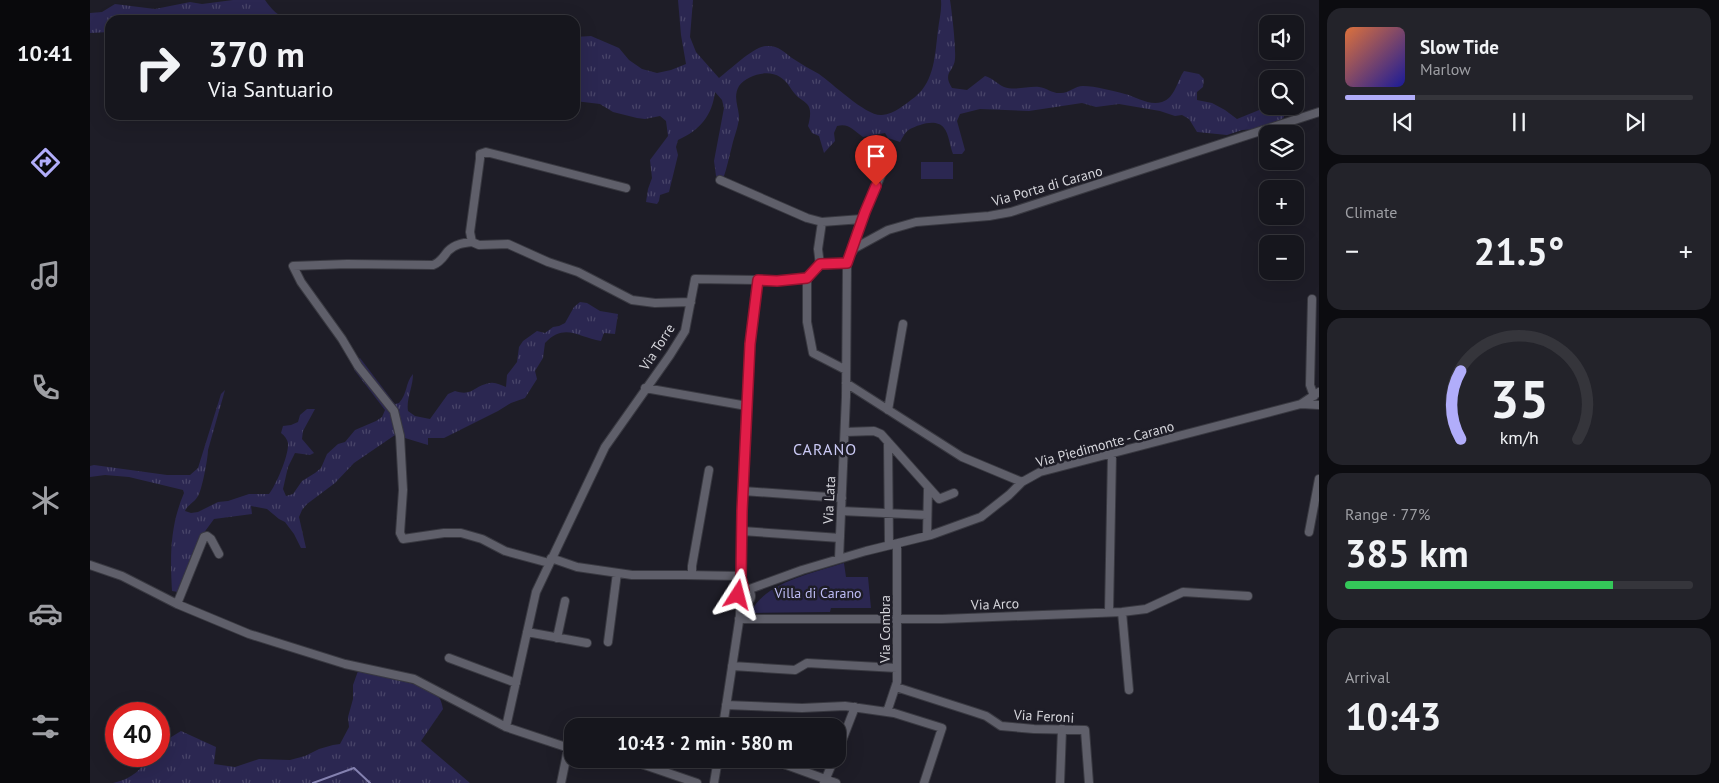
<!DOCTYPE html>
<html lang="en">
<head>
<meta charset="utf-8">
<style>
  body { margin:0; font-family:"PT Sans",sans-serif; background:#23232a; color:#f1f3f6; height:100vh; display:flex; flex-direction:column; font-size:19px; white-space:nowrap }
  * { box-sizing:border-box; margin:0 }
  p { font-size:16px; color:#9e9fa4 }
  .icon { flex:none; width:28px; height:28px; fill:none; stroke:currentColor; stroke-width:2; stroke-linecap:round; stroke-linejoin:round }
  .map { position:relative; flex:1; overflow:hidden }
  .sheet { display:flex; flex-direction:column; gap:8px; padding:8px; background:#0c0c10; width:400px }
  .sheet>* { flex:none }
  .hud { position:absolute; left:15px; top:15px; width:475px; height:105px; border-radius:15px; box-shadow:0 5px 20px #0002,0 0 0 1px #35353b; background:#16161d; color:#f1f3f6; overflow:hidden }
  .buttons { position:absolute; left:1169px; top:15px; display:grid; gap:10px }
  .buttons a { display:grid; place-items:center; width:45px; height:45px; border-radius:10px; background:#16161d; box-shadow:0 5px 20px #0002,0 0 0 1px #35353b; font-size:25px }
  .speed { position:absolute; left:15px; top:702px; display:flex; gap:10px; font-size:25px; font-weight:700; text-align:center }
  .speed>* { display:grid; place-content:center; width:65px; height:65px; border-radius:50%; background:#16161d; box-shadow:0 5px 20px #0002,0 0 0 1px #35353b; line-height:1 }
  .speed .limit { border:8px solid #d22; background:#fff; color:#111 }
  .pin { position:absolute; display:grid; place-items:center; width:42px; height:42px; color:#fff; margin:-51px -21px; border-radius:50% 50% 50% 0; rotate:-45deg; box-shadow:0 0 5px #0007 }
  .pin .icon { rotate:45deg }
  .me { position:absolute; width:55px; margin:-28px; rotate:9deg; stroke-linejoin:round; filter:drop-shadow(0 0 4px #0008) }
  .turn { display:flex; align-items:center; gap:18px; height:105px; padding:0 20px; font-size:22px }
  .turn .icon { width:65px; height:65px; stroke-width:2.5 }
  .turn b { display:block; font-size:35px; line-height:42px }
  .big { font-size:38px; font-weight:600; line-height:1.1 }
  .sheet .tile { flex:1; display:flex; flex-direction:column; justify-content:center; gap:8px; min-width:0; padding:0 18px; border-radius:15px; background:#23232a }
  .sheet .dial { align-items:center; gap:0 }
  .dial svg { height:130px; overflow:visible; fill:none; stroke:#35353b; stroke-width:7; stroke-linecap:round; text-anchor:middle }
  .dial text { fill:#f1f3f6; stroke:none }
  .song { display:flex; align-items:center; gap:15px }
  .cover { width:60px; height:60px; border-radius:8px; background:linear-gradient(135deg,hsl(20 70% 55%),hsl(240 70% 35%)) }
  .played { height:5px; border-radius:2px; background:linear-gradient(90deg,#b1adfa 20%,#35353b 20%) }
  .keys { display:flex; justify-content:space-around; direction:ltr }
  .heat { display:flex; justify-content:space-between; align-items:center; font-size:28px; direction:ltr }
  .charge { height:8px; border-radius:4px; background:linear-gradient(90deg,#34c759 77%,#35353b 0) }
  .trip { position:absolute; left:474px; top:718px; width:282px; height:50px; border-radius:15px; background:#16161d; box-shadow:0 5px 20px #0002,0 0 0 1px #35353b; font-weight:600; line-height:50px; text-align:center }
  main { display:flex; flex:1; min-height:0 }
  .tab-bar { display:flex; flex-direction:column; width:90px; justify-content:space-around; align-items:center; background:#09090c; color:#9e9fa4 }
  .tab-bar .icon { width:35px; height:35px }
  .tab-bar .active { color:#b1adfa }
  .tab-bar b { font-size:22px; color:#f1f3f6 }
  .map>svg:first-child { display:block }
</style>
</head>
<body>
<main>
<nav class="tab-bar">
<b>10:41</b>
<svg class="icon active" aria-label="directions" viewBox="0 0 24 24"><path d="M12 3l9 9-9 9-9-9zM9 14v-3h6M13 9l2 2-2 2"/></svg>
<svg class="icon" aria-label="music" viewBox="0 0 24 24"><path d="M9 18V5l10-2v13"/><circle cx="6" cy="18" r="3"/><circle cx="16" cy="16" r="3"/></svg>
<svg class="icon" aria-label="phone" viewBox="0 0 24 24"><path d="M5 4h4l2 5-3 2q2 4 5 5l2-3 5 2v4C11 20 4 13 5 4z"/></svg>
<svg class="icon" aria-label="climate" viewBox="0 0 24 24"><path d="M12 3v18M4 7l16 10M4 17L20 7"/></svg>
<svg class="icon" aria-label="car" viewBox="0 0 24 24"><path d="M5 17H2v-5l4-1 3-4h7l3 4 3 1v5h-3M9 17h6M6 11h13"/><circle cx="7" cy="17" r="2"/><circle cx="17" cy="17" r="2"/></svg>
<svg class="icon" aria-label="filters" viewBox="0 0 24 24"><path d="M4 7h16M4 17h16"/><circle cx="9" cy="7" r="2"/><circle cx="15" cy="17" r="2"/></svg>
</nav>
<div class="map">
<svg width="1229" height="783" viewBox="0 0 1229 783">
  <defs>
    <pattern id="grass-tufts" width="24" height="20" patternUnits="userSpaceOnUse" patternTransform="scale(1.25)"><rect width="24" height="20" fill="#2b2751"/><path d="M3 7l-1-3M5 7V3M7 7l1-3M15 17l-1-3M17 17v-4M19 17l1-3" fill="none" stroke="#494569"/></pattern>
  </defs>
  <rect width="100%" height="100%" fill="#1e1d27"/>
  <!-- grass -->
  <path fill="url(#grass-tufts)" d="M143,0h32c6,9 13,16 24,20h-179v12l-20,1v-20l12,-1 13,-8 40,5 35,-7 12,2z
    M588,0h15l-3,37 6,15 23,26c12,-9 34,-31 47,-32 12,-1 18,6 26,12 9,6 18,11 27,16 13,9 48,43 63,41 13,-1 23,-11 33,-18 20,-16 20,-44 23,-67 1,-10 4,-19 3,-30h9c2,12 6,47 5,59 -1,13 -13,13 -3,29l15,2 18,-14c8,2 12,8 19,11 11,4 24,-1 35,0 8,1 14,7 22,6 8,0 14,-7 22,-7 12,0 31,5 42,8 12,3 24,12 37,8 13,-4 15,-21 22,-31l15,3 5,5 -1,8 -6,5v8l15,3 13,7 12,9 32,-13h13l2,11 -5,5 -22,7 -15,1 -15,5 -30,-3 -8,-13 -7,-4 -7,1 -15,-5 -41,-7 -23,3 -14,-4 -53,8 -49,-2 -20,5 -3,7 8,29 -3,4h-9c-3,-7 -4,-20 -9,-26 -8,-10 -25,-3 -34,1 -5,3 -7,8 -10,13l-12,-4 -3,-5 -22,4c-10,-7 -14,-14 -26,-11l-3,7 1,8 -11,12 -5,-17 -7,-3 -4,-7c2,-7 4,-17 -1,-22 -4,-4 -9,-6 -12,-10 -5,-6 -8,-13 -15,-17 -12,-8 -33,-2 -41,9 -6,10 -1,20 0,30 0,10 -5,20 -7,30 -3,11 -5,22 -9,33l-7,-3 -2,-15 10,-53 -2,-8 -7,-8c-3,24 -15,38 -37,48l-2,7 2,8 -9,37 -9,3 -1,6 -2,3 -11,-2 2,-13 4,-11 -2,-18 18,-24 -2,-15 -6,-5 -15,3 -8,-1 -24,-6 -13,-8 -25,-3v-64l16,-1 28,12 10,12 13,9 15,4 14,-3 15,-6 -5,-29z
    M490,302l7,1 13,8 18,3 -3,20 -11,-1 -3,8c-22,-3 -36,-19 -56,2l-2,15 -8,13 2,8 -12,19 -14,5 -13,8 -54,27h-16v7l-33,-10 -41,28 -19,20 -28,21 -5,6 -3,7 7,31h-5l-7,-14 -9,-12 -6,-3 -12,-10 -16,-3 1,8 -38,5 -11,15 -25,58 -6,-1c-2,-36 -2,-65 12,-98l-1,-3 -54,-13 -24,-2 -15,2v-11l4,-1 73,10h23l8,-7 23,-74 4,-4 -17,60c0,8 -6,40 -10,46 -4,7 -10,8 -13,15l6,2 7,-1 20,-10 10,-1 21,-7h20c7,-9 20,-39 19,-51 -1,-4 -3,-7 -7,-10l2,-7 8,-1 7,-3 2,-7 7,-6h8l-12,22 -1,8 12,14 -4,2 -15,-2 -7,14 -5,22 3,7 7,-2 9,-13 13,-8 6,-5 6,-14 11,-10 7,-2 10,-12 21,-9 6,-4 3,-7 -30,-39 -3,-8 8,-5 35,46 4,-1c9,-10 6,-20 14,-29 0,13 -7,25 -5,37l7,5 15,3 18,-25 7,-3c18,6 19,-6 35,-8 6,-1 10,2 16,4l1,-12 10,-13 2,-15 4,-6 14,-10 8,2 8,-6 6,-1 6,-3 9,-16z
    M268,671c17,3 67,13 79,24 4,4 5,9 6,14l-22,32 49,42h-357c15,-3 30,-12 34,-27h12v-17h9l13,-8 35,16 -2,17 21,3 24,-8 31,1 15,-4 14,-7 14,-4 7,-1 9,-17 -1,-10 5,-18v-14z"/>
  <!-- park -->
  <path fill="#2b2751" d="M831,162h32v17h-32z
    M754,563l2,14h22l3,31h-40l-1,4 -79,1c11,-30 65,-41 93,-50z"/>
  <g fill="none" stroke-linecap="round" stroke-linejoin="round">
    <!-- stream -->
    <path stroke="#8481b0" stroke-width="2" d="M223,783l41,-15 16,15"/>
    <defs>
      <path id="minor" d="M630,180l87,38 15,4 40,-3
        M382,242l7,3 29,-1 40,18 30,10 54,28 23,3 36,-1
        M761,251l14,-39 17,-39
        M730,265l-2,-16 4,-27
        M717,278v44l6,31 33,17
        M1222,299l-2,86 4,11
        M756,383l116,74 60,25
        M555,388l102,18
        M1211,404l18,1
        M798,410l15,-86
        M755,432l29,-1 7,3 58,65 15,-6
        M798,442l1,103
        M653,491l99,7
        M751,511l86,4
        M652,531l98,7
        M1219,532l10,-53
        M837,536l1,-48
        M461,558l26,9 55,8h52l57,1
        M749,559l7,-162 1,-134 3,-8 5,-7 33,-18 28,-8 73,-6 22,-4 308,-100
        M459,563l-44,-12 -23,-12 -21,-6h-17l-41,6 -3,-6 3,-43 -3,-54 -6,-25 -36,-45 -16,-27 -41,-57 -8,-16 54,-2 86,1c8,-3 10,-8 15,-14 7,-7 15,-8 24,-9l-2,-10 10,-73v-5l6,-2 140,36
        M0,565l32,11 55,28 72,30 96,30 69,15 92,48 66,22
        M602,575v-9l17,-96
        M647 596a7 7 0 1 1 14 0a7 7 0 1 1-14 0Z
        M657,590l55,-20 64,-19 65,-16 50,-18 28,-22 13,-13 18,-10 261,-68 18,-12
        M648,593l3,-15v-39l9,-195 8,-64 19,1 30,-3 13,-13 27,-2
        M87,604l27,-67 3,-1 4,3 8,15
        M1019,612l3,-158
        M1032,612l7,78
        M649,619h203l180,-7 24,-3 37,-17 65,4
        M437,632l60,11
        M467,638l8,-37
        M518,642l9,-69
        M359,658l67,25
        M642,666l63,4 12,-7 90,5
        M806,687l78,25 12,4 15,10 33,3 51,1 4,53
        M636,705l76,3 43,-2 49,7 48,15 -18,55
        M797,712l10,-30v-138
        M633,726l17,-111v-14
        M416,727l30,-135 69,-145 65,-92 15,-24 10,-52 63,1
        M748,751l17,-44
        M537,759l70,24
        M680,759l66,24
        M471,783l7,-34
        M624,783l4,-24
        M734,783l10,-24
        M970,783l2,-54"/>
    </defs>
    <!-- minor casing -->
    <use href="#minor" stroke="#393941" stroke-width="10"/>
    <!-- minor -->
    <use href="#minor" stroke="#5f5f6a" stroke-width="8"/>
  </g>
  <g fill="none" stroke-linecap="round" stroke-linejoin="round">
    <defs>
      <path id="route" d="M648,595l2,-4 4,-1 -3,-12 1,-67 8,-167 8,-64 19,1 30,-3 13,-14 27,-1 18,-51 11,-26"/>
    </defs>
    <!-- route casing -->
    <use href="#route" stroke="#92132f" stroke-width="12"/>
    <!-- route -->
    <use href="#route" stroke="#e11d48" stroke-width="9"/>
  </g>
  <g text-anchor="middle" stroke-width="5" stroke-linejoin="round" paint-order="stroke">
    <!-- street labels -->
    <g font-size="14" fill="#d5d5db" stroke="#1e1d27">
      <text transform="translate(957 186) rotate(-16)" y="5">Via Porta di Carano</text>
      <text transform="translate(567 347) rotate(-57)" y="5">Via Torre</text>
      <text transform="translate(1015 444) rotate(-15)" y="5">Via Piedimonte - Carano</text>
      <text transform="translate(739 500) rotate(-87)" y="5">Via Lata</text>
      <text transform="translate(905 604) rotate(-2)" y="5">Via Arco</text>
      <text transform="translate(795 629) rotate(-90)" y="5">Via Combra</text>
      <text transform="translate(954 716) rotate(3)" y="5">Via Feroni</text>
    </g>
    <!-- park labels -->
    <g font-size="14" fill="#bebcf4" stroke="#1e1d27">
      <text x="728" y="598">Villa di Carano</text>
    </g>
    <!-- quarter labels -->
    <g font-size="16" letter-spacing="1" fill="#cbcaf5" stroke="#1e1d27">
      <text x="735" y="455">CARANO</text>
    </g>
  </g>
</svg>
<div class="buttons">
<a><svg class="icon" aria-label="sound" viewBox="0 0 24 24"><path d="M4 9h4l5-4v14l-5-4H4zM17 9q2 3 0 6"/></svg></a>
<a><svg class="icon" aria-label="search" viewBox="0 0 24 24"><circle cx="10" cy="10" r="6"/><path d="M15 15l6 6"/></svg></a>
<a><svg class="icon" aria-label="layers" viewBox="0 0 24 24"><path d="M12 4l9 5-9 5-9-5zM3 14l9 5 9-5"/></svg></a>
<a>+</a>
<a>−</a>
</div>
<div class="speed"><div class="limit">40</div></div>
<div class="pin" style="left:786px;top:186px;background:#d93025"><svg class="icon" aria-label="arrive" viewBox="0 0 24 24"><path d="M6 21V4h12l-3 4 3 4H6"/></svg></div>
<svg class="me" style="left:648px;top:595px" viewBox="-20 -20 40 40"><path d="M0-17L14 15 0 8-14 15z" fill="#e11d48" stroke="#fff" stroke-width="4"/></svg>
<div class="trip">10:43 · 2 min · 580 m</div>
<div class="hud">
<div class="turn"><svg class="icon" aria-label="right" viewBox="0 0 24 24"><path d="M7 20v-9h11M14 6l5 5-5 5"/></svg><div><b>370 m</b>Via Santuario</div></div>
</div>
</div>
<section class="sheet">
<div class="tile">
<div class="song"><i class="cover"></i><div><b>Slow Tide</b><p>Marlow</p></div></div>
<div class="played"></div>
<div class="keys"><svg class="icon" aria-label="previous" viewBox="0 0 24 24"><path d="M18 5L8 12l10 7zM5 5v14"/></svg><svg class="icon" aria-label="pause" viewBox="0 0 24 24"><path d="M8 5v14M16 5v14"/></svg><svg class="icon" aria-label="next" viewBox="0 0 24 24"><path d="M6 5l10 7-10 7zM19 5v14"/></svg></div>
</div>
<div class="tile"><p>Climate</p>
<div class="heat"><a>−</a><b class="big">21.5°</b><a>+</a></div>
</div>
<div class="tile dial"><svg viewBox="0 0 100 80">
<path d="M14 69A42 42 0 1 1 86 69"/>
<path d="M14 69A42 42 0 0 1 14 27" stroke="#b1adfa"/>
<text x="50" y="56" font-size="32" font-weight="700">35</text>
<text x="50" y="72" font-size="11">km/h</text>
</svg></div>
<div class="tile"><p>Range · 77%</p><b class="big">385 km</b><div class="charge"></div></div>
<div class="tile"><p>Arrival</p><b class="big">10:43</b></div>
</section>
</main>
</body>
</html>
